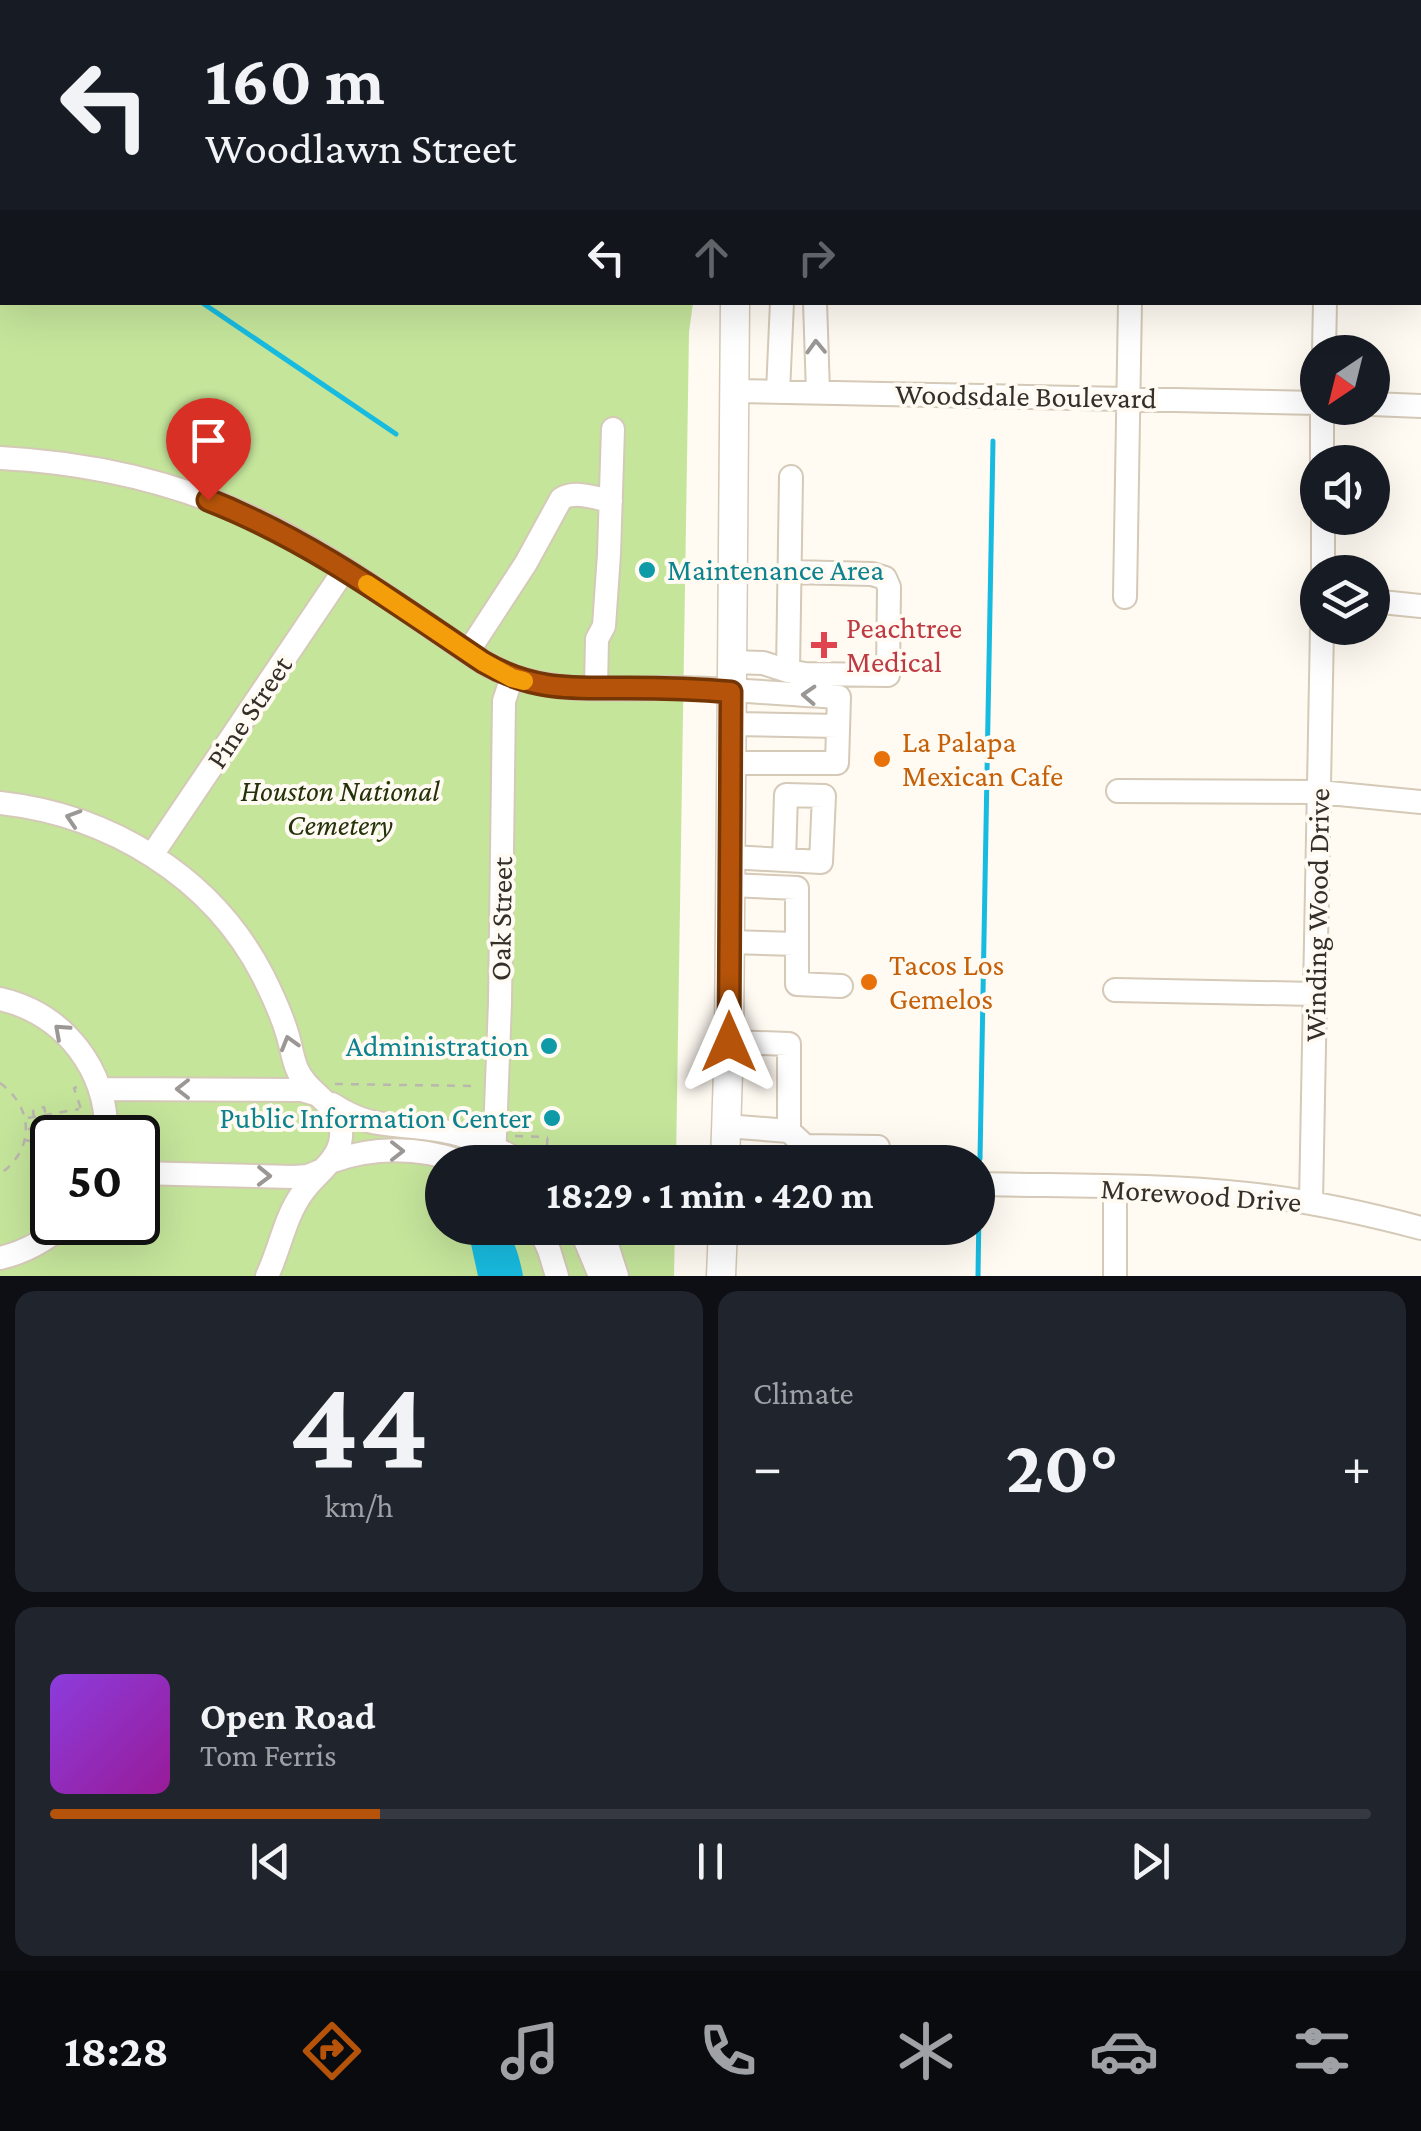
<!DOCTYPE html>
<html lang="en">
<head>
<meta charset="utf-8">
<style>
  body { margin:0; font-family:"Crimson Pro",serif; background:#20242c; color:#f1f3f6; height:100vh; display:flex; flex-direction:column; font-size:38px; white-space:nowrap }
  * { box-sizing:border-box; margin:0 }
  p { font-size:32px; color:#9ea1a6 }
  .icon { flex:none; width:55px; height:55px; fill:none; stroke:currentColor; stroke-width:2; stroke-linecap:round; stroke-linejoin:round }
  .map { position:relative; height:1276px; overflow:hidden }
  .details { display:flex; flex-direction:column; gap:15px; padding:15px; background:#0d0f14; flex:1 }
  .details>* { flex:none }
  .banner { position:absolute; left:0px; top:0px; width:1422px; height:305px; box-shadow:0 10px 40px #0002; background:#171b24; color:#f1f3f6; overflow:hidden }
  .needle { width:65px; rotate:215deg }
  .buttons { position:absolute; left:1300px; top:335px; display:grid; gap:20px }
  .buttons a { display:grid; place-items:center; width:90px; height:90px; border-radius:50%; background:#171b24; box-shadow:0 10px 40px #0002; font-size:50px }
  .speed { position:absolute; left:30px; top:1115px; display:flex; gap:20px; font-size:50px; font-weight:700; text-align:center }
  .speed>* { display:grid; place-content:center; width:130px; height:130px; border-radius:50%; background:#171b24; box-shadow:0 10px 40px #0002; line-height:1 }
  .speed .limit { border:5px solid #111; border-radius:15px; background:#fff; color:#111 }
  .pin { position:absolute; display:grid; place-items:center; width:85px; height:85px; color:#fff; margin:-102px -42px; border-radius:50% 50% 50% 0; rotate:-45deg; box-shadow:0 0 10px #0007 }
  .pin .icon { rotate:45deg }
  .me { position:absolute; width:110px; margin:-55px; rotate:0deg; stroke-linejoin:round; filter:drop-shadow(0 0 8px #0008) }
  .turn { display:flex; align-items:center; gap:35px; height:210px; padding:0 40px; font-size:45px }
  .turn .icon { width:130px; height:130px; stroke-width:2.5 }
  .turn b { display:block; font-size:70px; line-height:85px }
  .lanes { display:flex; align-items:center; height:95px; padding:0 40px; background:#0003; justify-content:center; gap:50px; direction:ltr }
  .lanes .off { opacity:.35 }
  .big { font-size:75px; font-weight:700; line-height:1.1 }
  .details .card { flex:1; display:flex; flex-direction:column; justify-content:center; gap:15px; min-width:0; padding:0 35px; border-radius:20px; background:#20242c }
  .details .dial { align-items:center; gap:0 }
  .dial b { font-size:130px; line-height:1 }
  .song { display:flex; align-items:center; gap:30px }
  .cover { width:120px; height:120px; border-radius:15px; background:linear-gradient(135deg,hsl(270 70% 55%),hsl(300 70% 35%)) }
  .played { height:10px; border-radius:5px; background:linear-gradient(90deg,#b45309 25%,#363941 25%) }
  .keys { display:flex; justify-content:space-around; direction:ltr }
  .heat { display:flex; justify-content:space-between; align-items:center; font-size:55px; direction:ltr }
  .details .tiles { flex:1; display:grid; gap:15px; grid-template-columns:1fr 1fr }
  .card:last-child { grid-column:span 2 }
  .trip { position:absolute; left:425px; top:1145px; width:570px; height:100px; border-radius:50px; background:#171b24; box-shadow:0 10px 40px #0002; font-weight:700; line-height:100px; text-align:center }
  .tab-bar { display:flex; height:160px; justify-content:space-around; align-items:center; background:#090b0e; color:#9ea1a6 }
  .tab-bar .icon { width:70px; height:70px }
  .tab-bar .on { color:#b45309 }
  .tab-bar b { font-size:45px; color:#f1f3f6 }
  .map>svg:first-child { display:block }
</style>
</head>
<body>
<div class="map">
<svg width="1421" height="1276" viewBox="0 0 1421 1276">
  <rect width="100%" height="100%" fill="#fffaf2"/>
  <!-- green -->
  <path fill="#c5e59b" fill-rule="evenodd" d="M0,0h295l4,2h-297v300l691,1 -4,29 -13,830h-234v66h233l-1,48h-674zM52,1138h86v84h-86z"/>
  <!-- water -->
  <path fill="#18bbe0" d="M483,1228c6,0 12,-3 18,0 13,4 20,36 22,48h-45l-7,-32z"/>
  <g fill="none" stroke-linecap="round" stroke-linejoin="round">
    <!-- stream -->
    <path stroke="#18bbe0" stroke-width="5" d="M0,166l2,2
      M201,302l195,132
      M980,1159l13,-718
      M978,1276l1,-66"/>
    <defs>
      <path id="minor" d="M561,0l86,2
        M1003,0l3,2
        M795,2l1,-2
        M815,302l3,90
        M1324,352l1,-50
        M734,391l584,12
        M778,392l4,-90
        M1372,404l49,2
        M1322,408v54
        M0,458c99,5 197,29 285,76 69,37 133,85 198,128 60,36 128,25 195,26 54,1 107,6 161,9l-2,66h-106
        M1323,518v54
        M1125,597l5,-295
        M1372,601l49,5
        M468,652l58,-89 35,-64c14,-9 34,-1 50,2
        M731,662l32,1 25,8 3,-194
        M788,671l17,3 83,1 1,-88 -4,-9 -13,-4 -81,-2
        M596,688l1,-49 7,-13 5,-72 4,-125
        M731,724l107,2
        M1118,791l201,1 102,10
        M0,803c109,12 212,73 263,173 9,18 18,37 24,57 4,12 5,24 10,36 11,27 47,35 44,68 -2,24 -26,37 -38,55 -18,24 -23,57 -36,84
        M152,855l193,-286
        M730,857l91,5 3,-66 -38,-1 -2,65
        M729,942l68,2v-56l-67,-3
        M797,944v40l44,2
        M1115,990l200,4
        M0,999c65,15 109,72 106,139
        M729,1042l60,2v87
        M100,1089l202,1 13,4
        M332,1104c38,25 58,19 99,25 33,4 62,16 90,33
        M726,1126l63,5 16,15 73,1v15
        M330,1162c44,-16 89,-15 133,0
        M494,1162l6,-160 4,-301 8,-24
        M138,1173l156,4 14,-1 12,-5
        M978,1184c89,2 180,0 269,10 59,6 117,19 174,34
        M1115,1187v89
        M1311,1202l11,-574
        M539,1228l10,22 8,26
        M580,1228l20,48
        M599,1228l8,17 10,31
        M0,1258c26,-6 47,-18 67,-36"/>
      <path id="major" d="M740,2l1,-2
        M725,1162l4,-120 6,-740
        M721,1276l2,-48"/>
    </defs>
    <!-- minor casing -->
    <use href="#minor" stroke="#d5c9b7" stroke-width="26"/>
    <!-- major casing -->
    <use href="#major" stroke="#d5c9b7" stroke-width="31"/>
    <!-- path -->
    <path stroke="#bbb6ae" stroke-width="2.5" stroke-dasharray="8 8" stroke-linecap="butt" d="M0,1083c34,25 35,66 0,91
      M335,1084l142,2
      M77,1087l-3,1 7,21 1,29
      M28,1118l51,-9
      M28,1129l52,2
      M515,1136l33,1
      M25,1140l27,6
      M32,1149l4,-20 -3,-18 11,-4 5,22 -6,25
      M546,1162l2,-33"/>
    <!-- minor -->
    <use href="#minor" stroke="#fff" stroke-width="22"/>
    <!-- major -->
    <use href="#major" stroke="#fff" stroke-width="28"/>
  </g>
  <!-- one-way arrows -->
  <defs><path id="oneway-chevron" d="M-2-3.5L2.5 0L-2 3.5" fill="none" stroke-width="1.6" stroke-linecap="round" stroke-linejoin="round" transform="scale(2.5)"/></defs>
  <g stroke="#9a9794">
    <use href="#oneway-chevron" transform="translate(816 347) rotate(-92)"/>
    <use href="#oneway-chevron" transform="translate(809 695) rotate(-177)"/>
    <use href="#oneway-chevron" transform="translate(73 818) rotate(-162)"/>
    <use href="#oneway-chevron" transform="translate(61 1031) rotate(-138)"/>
    <use href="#oneway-chevron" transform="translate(289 1043) rotate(-106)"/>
    <use href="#oneway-chevron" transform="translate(183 1089) rotate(-180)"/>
    <use href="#oneway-chevron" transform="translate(397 1151)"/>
    <use href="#oneway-chevron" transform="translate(264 1176) rotate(1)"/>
  </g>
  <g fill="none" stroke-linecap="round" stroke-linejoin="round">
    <defs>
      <path id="route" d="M208,500c100,39 186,102 275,162 50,29 89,26 145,26 35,0 69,1 103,4l-2,350"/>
    </defs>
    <!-- route casing -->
    <use href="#route" stroke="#753606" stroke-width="25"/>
    <!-- route -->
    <use href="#route" stroke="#b45309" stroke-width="18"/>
    <!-- slow -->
    <path stroke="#f59e0b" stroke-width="18" d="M367,584l116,78 29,16 12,3"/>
  </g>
  <!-- markers -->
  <g fill="#0f9aa8" stroke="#fffaf2" stroke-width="4">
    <circle cx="647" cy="570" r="10"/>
    <circle cx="549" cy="1046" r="10"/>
    <circle cx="552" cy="1118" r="10"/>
  </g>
  <path fill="#e0444e" stroke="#fffaf2" stroke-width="4" d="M819 630h10v10h10v10h-10v10h-10v-10h-10v-10h10z"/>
  <g fill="#e8710a" stroke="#fffaf2" stroke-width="4">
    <circle cx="882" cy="759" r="10"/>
    <circle cx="869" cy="982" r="10"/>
  </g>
  <g text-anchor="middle" stroke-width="8" stroke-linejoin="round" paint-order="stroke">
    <!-- street labels -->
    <g font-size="30" fill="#342f28" stroke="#fffaf2">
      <text transform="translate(1026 396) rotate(1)" y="10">Woodsdale Boulevard</text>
      <text transform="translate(249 712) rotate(-56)" y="10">Pine Street</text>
      <text transform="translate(1317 915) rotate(-89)" y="10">Winding Wood Drive</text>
      <text transform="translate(501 919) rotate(-89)" y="10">Oak Street</text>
      <text transform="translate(1201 1195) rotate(4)" y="10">Morewood Drive</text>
    </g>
    <!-- culture labels -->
    <g font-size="30" fill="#0d838f" stroke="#fffaf2" text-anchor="end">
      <text x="667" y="580" text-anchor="start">Maintenance Area</text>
      <text x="529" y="1056">Administration</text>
      <text x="532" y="1128">Public Information Center</text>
    </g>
    <!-- health labels -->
    <g font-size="30" fill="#be3a42" stroke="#fffaf2" text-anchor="start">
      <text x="846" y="638">Peachtree<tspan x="846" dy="34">Medical</tspan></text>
    </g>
    <!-- food labels -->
    <g font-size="30" fill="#c56008" stroke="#fffaf2" text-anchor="start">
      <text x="902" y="752">La Palapa<tspan x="902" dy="34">Mexican Cafe</tspan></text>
      <text x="889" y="975">Tacos Los<tspan x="889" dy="34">Gemelos</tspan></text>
    </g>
    <!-- park labels -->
    <g font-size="30" font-style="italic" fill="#24320b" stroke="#fffaf2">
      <text x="340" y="801">Houston National<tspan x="340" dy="34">Cemetery</tspan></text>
    </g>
  </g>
</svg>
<div class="buttons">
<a><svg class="needle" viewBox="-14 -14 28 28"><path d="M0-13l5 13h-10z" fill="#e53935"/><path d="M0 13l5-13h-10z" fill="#9ea1a6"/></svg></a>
<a><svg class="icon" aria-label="sound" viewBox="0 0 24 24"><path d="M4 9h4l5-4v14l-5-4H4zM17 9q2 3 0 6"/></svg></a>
<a><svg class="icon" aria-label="layers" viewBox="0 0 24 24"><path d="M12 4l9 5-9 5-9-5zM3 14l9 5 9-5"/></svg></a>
</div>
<div class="speed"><div class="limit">50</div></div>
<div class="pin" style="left:208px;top:500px;background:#d93025"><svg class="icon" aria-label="arrive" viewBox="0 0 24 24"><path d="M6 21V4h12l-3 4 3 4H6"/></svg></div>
<svg class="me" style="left:729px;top:1042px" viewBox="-20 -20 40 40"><path d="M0-17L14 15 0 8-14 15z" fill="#b45309" stroke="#fff" stroke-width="4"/></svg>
<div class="trip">18:29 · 1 min · 420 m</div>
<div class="banner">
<div class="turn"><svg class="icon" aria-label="left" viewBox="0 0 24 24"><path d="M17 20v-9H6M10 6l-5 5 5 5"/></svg><div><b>160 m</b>Woodlawn Street</div></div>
<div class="lanes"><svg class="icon" aria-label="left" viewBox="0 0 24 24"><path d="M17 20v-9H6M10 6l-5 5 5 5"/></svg><svg class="icon off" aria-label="ahead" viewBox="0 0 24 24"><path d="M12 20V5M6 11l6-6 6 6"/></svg><svg class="icon off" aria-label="right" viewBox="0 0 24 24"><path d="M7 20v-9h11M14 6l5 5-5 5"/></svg></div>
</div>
</div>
<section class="details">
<div class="tiles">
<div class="card dial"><b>44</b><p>km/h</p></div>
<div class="card"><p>Climate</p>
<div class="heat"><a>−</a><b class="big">20°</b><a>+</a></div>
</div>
<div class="card">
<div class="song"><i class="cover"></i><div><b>Open Road</b><p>Tom Ferris</p></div></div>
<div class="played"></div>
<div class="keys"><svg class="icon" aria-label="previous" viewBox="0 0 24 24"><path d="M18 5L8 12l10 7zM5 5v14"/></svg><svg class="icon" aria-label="pause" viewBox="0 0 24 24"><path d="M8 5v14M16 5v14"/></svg><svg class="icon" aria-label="next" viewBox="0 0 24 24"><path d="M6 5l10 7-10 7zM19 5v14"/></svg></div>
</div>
</div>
</section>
<nav class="tab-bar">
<b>18:28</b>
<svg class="icon on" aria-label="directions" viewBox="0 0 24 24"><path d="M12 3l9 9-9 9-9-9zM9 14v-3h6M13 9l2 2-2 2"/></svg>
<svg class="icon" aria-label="music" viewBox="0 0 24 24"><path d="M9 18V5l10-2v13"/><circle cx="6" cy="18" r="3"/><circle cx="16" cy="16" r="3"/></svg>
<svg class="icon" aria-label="phone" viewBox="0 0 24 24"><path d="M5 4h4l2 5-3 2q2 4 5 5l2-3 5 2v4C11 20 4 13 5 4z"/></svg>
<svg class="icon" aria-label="climate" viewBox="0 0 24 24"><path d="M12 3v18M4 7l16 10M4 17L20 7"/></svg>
<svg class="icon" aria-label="car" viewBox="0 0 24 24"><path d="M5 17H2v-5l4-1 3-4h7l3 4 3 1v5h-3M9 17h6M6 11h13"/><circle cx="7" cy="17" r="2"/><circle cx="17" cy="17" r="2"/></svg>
<svg class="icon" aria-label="filters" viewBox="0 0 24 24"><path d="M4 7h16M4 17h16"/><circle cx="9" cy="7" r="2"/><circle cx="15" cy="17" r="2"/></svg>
</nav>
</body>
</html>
